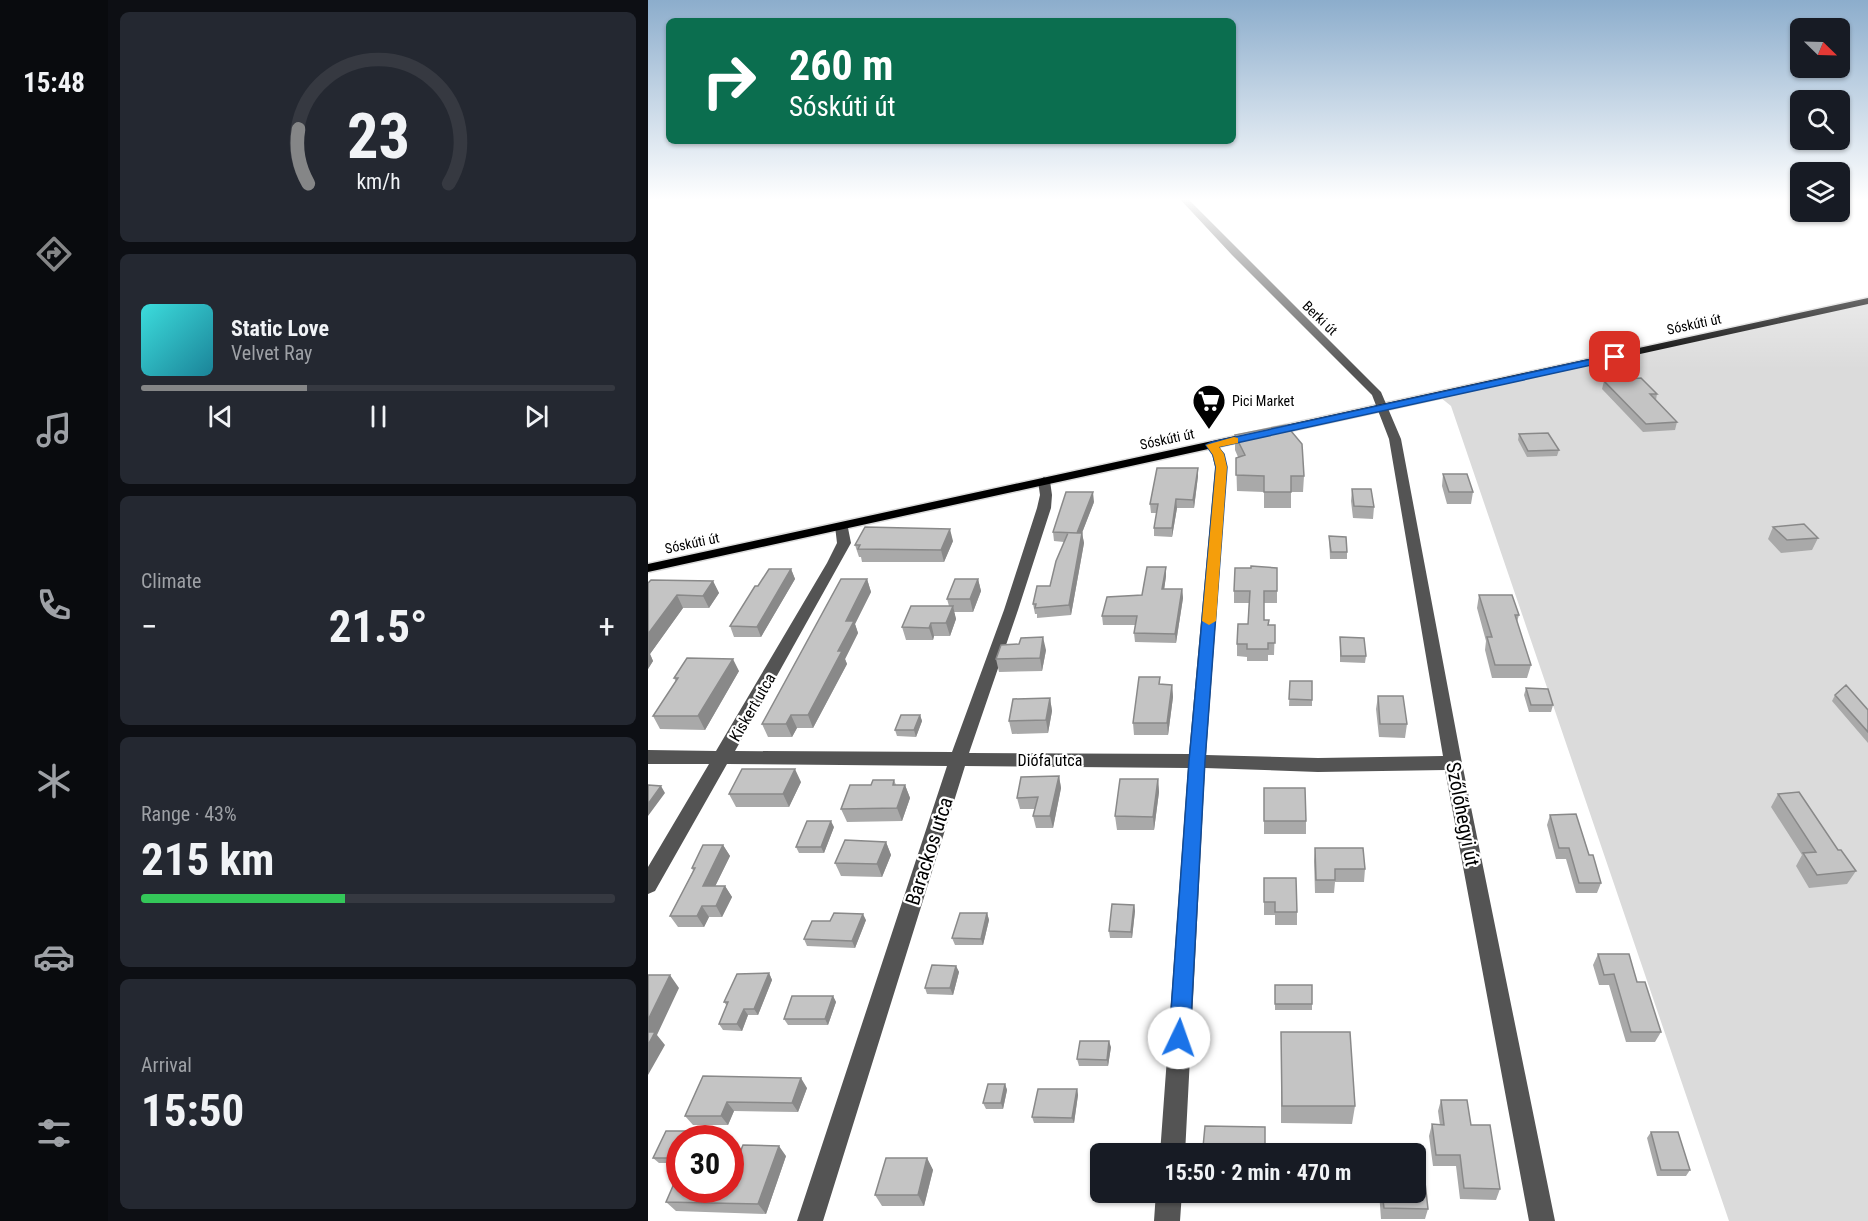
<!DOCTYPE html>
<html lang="en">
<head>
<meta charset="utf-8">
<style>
  body { margin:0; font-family:"Roboto Condensed",sans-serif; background:#242831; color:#f1f3f6; height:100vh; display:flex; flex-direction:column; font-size:22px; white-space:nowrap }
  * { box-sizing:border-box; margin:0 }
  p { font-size:20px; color:#9ea1a6 }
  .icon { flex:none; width:33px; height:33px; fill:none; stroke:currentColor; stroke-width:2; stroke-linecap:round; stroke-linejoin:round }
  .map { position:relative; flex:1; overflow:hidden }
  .drawer { display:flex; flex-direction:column; gap:12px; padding:12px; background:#0d0f14; width:540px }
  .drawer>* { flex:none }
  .hud { position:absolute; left:18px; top:18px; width:570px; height:126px; border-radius:9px; box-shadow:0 2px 4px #0004; background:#0b6e4f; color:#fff; overflow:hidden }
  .needle { width:39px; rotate:113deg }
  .buttons { position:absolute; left:1142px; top:18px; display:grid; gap:12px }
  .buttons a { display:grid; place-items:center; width:60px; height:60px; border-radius:9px; background:#171b24; box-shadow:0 2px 4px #0004; font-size:30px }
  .speed { position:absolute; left:18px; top:1125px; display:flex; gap:12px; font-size:30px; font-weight:700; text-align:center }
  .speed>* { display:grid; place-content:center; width:78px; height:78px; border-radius:50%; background:#171b24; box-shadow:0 2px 4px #0004; line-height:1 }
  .speed .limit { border:9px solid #d22; background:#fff; color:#111 }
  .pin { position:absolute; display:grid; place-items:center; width:51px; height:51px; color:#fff; margin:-26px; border-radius:12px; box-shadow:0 3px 9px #0006 }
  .me { position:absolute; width:66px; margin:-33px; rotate:3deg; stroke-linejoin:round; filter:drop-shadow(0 0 4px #0008) }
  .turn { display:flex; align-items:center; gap:21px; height:126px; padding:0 24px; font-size:27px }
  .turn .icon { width:78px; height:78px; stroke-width:2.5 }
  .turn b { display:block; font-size:42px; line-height:51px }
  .big { font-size:45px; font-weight:700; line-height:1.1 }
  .drawer .tile { flex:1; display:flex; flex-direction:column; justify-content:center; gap:9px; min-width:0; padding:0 21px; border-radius:9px; background:#242831 }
  .drawer .dial { align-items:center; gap:0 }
  .dial svg { height:156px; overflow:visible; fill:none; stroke:#363941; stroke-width:7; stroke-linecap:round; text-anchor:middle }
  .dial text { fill:#f1f3f6; stroke:none }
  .song { display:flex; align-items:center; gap:18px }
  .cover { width:72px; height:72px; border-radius:9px; background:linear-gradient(135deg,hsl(180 70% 55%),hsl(190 70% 35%)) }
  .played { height:6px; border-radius:3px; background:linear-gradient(90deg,#858687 35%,#363941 35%) }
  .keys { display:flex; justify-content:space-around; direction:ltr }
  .heat { display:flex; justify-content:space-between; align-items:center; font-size:33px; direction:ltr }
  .charge { height:9px; border-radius:4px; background:linear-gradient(90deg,#34c759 43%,#363941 0) }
  .trip { position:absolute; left:442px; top:1143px; width:336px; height:60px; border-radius:9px; background:#171b24; box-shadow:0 2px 4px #0004; font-weight:700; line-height:60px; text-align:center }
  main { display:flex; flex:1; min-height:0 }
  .menu { display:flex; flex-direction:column; width:108px; justify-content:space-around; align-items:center; background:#090b0e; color:#9ea1a6 }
  .menu .icon { width:42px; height:42px }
  .menu .on { color:#858687 }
  .menu b { font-size:27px; color:#f1f3f6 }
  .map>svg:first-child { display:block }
</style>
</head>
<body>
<main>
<nav class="menu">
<b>15:48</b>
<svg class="icon on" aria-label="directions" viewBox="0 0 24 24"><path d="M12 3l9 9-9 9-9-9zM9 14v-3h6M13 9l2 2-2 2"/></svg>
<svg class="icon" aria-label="music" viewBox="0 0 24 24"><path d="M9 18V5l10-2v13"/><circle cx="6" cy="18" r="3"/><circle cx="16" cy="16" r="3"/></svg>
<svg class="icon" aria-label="phone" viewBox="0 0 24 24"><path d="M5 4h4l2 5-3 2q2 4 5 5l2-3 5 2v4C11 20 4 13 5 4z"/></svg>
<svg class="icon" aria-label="climate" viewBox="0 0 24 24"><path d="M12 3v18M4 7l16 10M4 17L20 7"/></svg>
<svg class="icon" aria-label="car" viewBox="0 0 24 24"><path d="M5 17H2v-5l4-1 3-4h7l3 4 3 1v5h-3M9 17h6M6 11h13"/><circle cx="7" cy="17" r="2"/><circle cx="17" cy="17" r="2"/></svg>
<svg class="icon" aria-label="filters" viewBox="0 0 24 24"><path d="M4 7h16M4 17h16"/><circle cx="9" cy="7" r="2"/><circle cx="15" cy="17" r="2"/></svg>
</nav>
<section class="drawer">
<div class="tile dial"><svg viewBox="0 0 100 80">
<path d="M14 69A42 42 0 1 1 86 69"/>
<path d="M14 69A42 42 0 0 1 9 41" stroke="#858687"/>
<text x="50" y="56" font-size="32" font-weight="700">23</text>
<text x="50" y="72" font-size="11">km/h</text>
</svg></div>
<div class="tile">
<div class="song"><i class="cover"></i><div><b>Static Love</b><p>Velvet Ray</p></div></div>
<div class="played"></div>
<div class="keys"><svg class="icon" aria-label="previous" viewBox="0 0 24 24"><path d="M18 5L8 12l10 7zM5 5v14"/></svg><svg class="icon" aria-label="pause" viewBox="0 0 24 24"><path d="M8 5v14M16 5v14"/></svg><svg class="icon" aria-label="next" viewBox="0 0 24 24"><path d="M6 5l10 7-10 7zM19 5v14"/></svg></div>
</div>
<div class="tile"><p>Climate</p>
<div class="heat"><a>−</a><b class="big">21.5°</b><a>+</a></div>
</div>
<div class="tile"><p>Range · 43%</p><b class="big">215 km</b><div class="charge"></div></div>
<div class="tile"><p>Arrival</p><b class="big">15:50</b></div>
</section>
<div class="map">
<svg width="1220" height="1221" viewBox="0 0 1220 1221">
  <rect width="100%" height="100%" fill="#fff"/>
  <!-- green -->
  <path fill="#dbdbdb" d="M1220,298v923h-139l-278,-815 -16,-13z"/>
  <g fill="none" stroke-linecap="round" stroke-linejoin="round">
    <defs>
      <path id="major" d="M1220,298v6l-1220,268v-8z"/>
    </defs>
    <!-- major casing -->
    <use href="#major" stroke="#dbdbdb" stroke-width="3"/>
    <!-- minor -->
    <path fill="#545454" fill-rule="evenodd" d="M531,198h8l194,194 20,47 61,324 93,458h-26l-84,-451 -127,2 -113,-4 -20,386h-25l28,-386 -223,-2 -142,455h-26l150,-455 -220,-2 -72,127 -7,3v-27l61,-103h-61v-14l68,1 111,-188 10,-20 -2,-17 2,-3h10l4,20 -116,208 217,1 52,-142 33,-102 3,-13 -2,-14 6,-4 6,4 2,14 -1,13 -33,102 -49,143 220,1 26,-287 -3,-13 -6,-9 6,-4 4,1 8,12 3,13 -21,288 112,3 125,-2 -54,-317 -17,-44 -140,-140z
      M508,1192h26l-2,29h-26z"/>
    <!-- major -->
    <use href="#major" fill="#000" fill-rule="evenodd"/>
  </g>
  <!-- wall -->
  <path fill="#a9a9a9" d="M956,381l53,13 -1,6 21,22 -2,8 -32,2 -41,-43z
    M871,434l40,16 -2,6 -30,1 -9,-17z
    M587,435l69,41 -1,16h-12v16h-27v-16l-27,-1 -1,-33 2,-1 -3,-7z
    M550,468v8l-4,32h-17l-5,29 -18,-1v-8l3,-15h-6l-1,-9z
    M795,474l30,18 -2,12h-24l-5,-18z
    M704,489l22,18 -1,12 -20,-1 -2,-17z
    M446,502l-12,31 2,10 -13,72 -34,3v-4h-2l-2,-10 17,-18 14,-44 -10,-1 -1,-9z
    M1125,527l45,11 -6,12 -31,3 -13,-14z
    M681,536l18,16v7h-17z
    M305,541l-9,21h-82l-1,-5h-2l-4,-12z
    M518,567v9l-2,13h18l1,9 -7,45 -41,-1 -1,-9 1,-8h-32l-1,-9 40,-21z
    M629,568v35h-13v17l5,5h6l-1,30h-6v6h-21v-4l-10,-1v-12l11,-20 1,-21h-15v-12z
    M143,569l4,10 -34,58h-27l-4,-11 28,-40z
    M219,579l4,13 -16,32 3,9 -13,26 2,5 -34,64h-16l-5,9h-24l-6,-13z
    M330,579l3,12 -8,21h-19l2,7 -6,17h-16l-1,4h-27l-4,-13 47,-21 -2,-7z
    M65,581l6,12 -10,15h-26l-33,46 3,7 -5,8v-86z
    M831,595l40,20 -2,7 14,43 -4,13h-35l-7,-28 1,-9 -9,-33z
    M692,637l26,19 -1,7 -25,-1z
    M398,650l-4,21 -43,1 -3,-13z
    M91,671l-34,59 -45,-1 -7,-13 23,-34 -2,-4z
    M642,681l22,19v6h-23z
    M513,684l11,1 1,12 -5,38h-34l-1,-12z
    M878,688l27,17 -2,7h-22l-5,-17z
    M1187,695l33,15v33l-36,-42z
    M730,696l29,28 -2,14 -26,-1 -3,-28z
    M402,698l2,13 -4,22 -36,1 -3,-13z
    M272,715l2,6 -6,16 -19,-1 -2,-6z
    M411,776l2,12 -8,40h-17l-3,-12 2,-7h-15l-3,-11z
    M510,779l1,13 -5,38h-37l-2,-14z
    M246,780l2,5h9l5,13 -8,23 -55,1 -6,-13 30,-24z
    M153,782l-12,25h-53l-7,-13z
    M616,788l42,33v13h-42z
    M1130,794l60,56 18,21 -9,13 -38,4 -13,-22 6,-11 -31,-48z
    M902,815l39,40 12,28 -4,10h-21l-10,-34h-10l-9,-34z
    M186,827l-10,26h-25l-3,-6z
    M238,842l5,13 -9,22 -41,-1 -6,-13z
    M75,845l7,11 -15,30h10l7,11 -10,20h-13l-5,10h-26l-8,-11 23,-45 -1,-3z
    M667,848l50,21 -1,13h-29l-1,11h-19l-1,-32z
    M616,878l33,34v13h-22v-10h-11z
    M486,905l1,6 -3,27h-22l-1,-7z
    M339,913l2,7 -6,25h-28l-3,-7z
    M218,920l-11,28 -48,-2 -3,-7 26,-18z
    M950,954l39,28 24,50 -6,10h-29l-17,-57h-10l-6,-20z
    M308,966l3,6 -6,23 -26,-1 -2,-6z
    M121,973l3,7 -14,35h-10l-6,16 -19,-1 -4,-6 8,-18 -3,-4z
    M627,985l37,19v6h-37z
    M185,996l3,6 -8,23h-40l-4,-6z
    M633,1032l74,74 -3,18 -71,-1z
    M463,1047l-3,19h-29l-2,-7z
    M55,1076l104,12 -9,24 -64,-1 -6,14h-35l-8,-9z
    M357,1084l2,6 -4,19h-17l-3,-6z
    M429,1089l1,6 -4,28h-40l-2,-6z
    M793,1100l30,25 29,64 -4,11 -36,-1 -4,-33h-23l-4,-30 3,-12 8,1 -2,-14z
    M617,1127v27h-61l-1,-7z
    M18,1131h31l5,6v1h-22v25h-21l-6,-5z
    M1003,1132l39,38 -4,6h-29l-10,-38z
    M138,1156l-20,58 -90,-3 -10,-9 14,-12 55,-25z
    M279,1158l6,12 -9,36h-42l-7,-11z
    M731,1192h37l12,17 -3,10h-44z"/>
  <!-- shaded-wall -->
  <path fill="#898989" d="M550,468v8l-4,32 -1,-8z
    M445,492l1,10 -16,41 -1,-10z
    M528,499l1,9 -5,29v-9z
    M302,529l3,12 -9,21 -3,-12z
    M434,533l2,10 -13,72 -2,-10z
    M518,567v9l-3,22 -1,-9z
    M143,569l4,10 -34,58 -4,-10z
    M219,579l4,13 -16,32 3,9 -13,26 2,5 -34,64 -5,-13 30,-64 8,-30z
    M330,579l3,12 -8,21 -3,-13z
    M65,581l6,12 -10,15 -6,-12z
    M534,589l1,9 -7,45 -1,-9z
    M29,595l6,13 -33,46 3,7 -5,8v-35z
    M305,606l3,13 -6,17 -4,-13z
    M283,623l3,13 -1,4 -4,-12z
    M395,637l3,13 -4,21 -2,-13z
    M85,659l6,12 -34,59 -7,-14z
    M524,685l1,12 -5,38 -1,-12z
    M402,698l2,13 -4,22 -2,-13z
    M143,715l6,13 -5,9 -6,-13z
    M272,715l2,6 -6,16 -2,-7z
    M147,769l6,13 -12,25 -6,-13z
    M411,776l2,12 -8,40 -3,-12z
    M510,779l1,13 -5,38 -1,-13z
    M257,785l5,13 -8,23 -5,-13z
    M13,786l4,7 -17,23v-12z
    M183,821l3,6 -10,26 -3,-6z
    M238,842l5,13 -9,22 -5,-13z
    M75,845l7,11 -20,41 -7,-11z
    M77,886l7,11 -10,20 -6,-11z
    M486,905l1,6 -3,27 -1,-6z
    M54,906l7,11 -5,10 -7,-11z
    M339,913l2,7 -6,25 -2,-6z
    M215,914l3,6 -11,28 -3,-7z
    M308,966l3,6 -6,23 -3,-7z
    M121,973l3,7 -14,35 -4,-6z
    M22,975l9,13 -22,47 8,10 -17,30v-55z
    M185,996l3,6 -8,23 -3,-6z
    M96,1009l4,6 -6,16 -5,-7z
    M461,1041l2,6 -3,19 -1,-6z
    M153,1078l6,10 -9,24 -6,-9z
    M357,1084l2,6 -4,19 -2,-6z
    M429,1089l1,6 -4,28 -2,-5z
    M79,1102l7,9 -6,14 -7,-9z
    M49,1131l5,6v1h-8z
    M131,1146l7,10 -20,58 -8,-10z
    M279,1158l6,12 -9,36 -6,-11z"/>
  <!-- building -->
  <path fill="#c4c4c4" stroke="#898989" stroke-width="1.5" d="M993,378l16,16h-7l27,28 -31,2 -42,-43z
    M638,425l16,19 2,32h-13v16h-27v-16l-28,-1v-17l9,-3 -10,-20z
    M900,433l11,17 -31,1 -9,-17z
    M509,468h41l-5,32 -17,-1 -4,29h-18l4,-24h-8z
    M795,474h24l6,18h-24z
    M704,489h19l3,18 -20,-1z
    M418,492h27l-16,41 -24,-1z
    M1156,524l14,14 -31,2 -14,-13z
    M217,527l85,2 -9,21 -83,-1 2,-4h-5z
    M420,533h14l-13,72 -34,3 1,-4h-3l4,-18h13l6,-25z
    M681,536l17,1 1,15h-16z
    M603,566l26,2v23h-13v29h5l-1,5h7v18h-7v6h-21v-5h-10l1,-20h10l2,-33h-16l1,-23h16z
    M499,567h19l-4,22h20l-7,45 -41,-1 3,-17h-35l5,-19 35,-2z
    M121,569h22l-34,58 -27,-1 25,-40h3z
    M193,579h26l-21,42h8l-16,30h4l-34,64h-17l-5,9h-24z
    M307,579h23l-8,20h-23z
    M3,580l62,1 -10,15 -26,-1 -29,39v-51z
    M831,595h33l7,20h-4l16,50h-36l-8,-28h5z
    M263,606h42l-7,17h-15l-2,5 -27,-1z
    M395,637l-3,21 -44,1 5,-14 18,-1 2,-6z
    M692,637l24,1 2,18h-25z
    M39,658l46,1 -35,57h-45l25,-38h-4z
    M491,677h21l-1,7 13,1 -5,38h-34z
    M642,681h22v19l-23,-1z
    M1198,685l22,25v22l-33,-37z
    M878,688l22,1 5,16h-22z
    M730,696h25l4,28h-27z
    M402,698l-4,22 -37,1 4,-22z
    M253,715h19l-6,15h-19z
    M94,769h53l-12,25h-54z
    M411,776l-9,40h-17l5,-19 -21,1 4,-21z
    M472,779h38l-5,38 -38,-1z
    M225,780h21l-1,5h12l-8,23 -56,1 9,-24h21z
    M0,785l13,1 -13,18z
    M616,788h41l1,33h-42z
    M1151,792l39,58h3l15,21 -39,4 -14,-22 13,-1 -38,-58z
    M928,814l13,41h4l8,28h-22l-10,-35h-10l-9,-33z
    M159,821h24l-10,26h-25z
    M197,840l41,2 -9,22 -42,-1z
    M55,845h20l-20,41h22l-9,20h-14l-5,10h-27l25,-48h-3z
    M667,848h48l2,21h-30v11h-19z
    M616,878h32l1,34h-22v-10h-11z
    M464,904l22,1 -3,27 -22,-1z
    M186,913l29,1 -11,27 -48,-2 8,-18h18z
    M312,913h27l-6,26 -29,-1z
    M950,954h31l8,28h8l16,50h-30l-17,-58 -10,1z
    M284,965l24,1 -6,22h-25z
    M121,973l-15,36h-10l-7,15h-18l9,-22h-4l13,-28z
    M0,975h22l-22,45z
    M627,985h37v19h-37z
    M144,996h41l-8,23h-41z
    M0,1032h7l-7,13z
    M633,1032h69l5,74h-73z
    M432,1041h29l-2,19 -30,-1z
    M55,1076l98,2 -9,25 -65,-1 -6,14h-36z
    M340,1084h17l-4,19h-18z
    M390,1089h39l-5,29 -40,-1z
    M793,1100h26l4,25h19l10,64 -36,-1 -4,-33h-24l-4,-31 12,1z
    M557,1126l60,1v21l-62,-1z
    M18,1131h31l-3,7h-14v20h-27z
    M1003,1132h27l12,38h-29z
    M95,1145l36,1 -21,58 -92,-2 13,-30 1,18h50v-25h5z
    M768,1156h6l6,53 -44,-1 -2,-16h34z
    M238,1158h41l-9,37h-43z"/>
  <!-- sky -->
  <linearGradient id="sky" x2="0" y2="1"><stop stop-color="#8cadcc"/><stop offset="0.54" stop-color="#fff"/><stop offset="1" stop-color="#fff" stop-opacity="0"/></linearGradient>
  <rect width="1220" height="369" fill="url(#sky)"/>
  <!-- route -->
  <path fill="#1a73e8" stroke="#114b97" stroke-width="1.5" d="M967,354l4,1v4l-401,88 6,7 3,13 -22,294 -15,277 -3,7 -8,3 -7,-3 -3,-7 20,-277 27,-294 -3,-12 -7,-10 6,-3z"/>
  <!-- slow -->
  <path fill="#f59e0b" d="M586,437l4,1v5l-19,4 5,7 3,13 -11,154 -7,4 -7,-4 14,-154 -3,-12 -7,-10z"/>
  <!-- icons -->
  <defs>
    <symbol id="supermarket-pin" viewBox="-11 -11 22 30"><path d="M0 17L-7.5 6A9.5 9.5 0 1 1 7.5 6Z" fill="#000" stroke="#fff"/><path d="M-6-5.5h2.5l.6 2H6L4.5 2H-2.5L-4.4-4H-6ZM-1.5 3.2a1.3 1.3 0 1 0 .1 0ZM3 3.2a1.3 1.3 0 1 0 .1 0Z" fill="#fff"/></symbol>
  </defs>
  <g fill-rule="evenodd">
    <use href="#supermarket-pin" x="542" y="382" width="38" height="52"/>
  </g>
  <g text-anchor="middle" stroke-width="4.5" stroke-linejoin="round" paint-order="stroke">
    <!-- far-street labels -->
    <g font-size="14" fill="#000" stroke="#fff">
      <text transform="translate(672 318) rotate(44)" y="5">Berki út</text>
      <text transform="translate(1046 324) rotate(-12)" y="5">Sóskúti út</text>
      <text transform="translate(519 439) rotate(-12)" y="5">Sóskúti út</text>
      <text transform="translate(44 543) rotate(-12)" y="5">Sóskúti út</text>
    </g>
    <!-- far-poi labels -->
    <g font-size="14" fill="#000" stroke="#fff" text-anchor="start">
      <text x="584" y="406">Pici Market</text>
    </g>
    <!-- street labels -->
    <g font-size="16" fill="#000" stroke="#fff">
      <text transform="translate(104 707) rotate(-60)" y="6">Kiskert utca</text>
      <text x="402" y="766">Diófa utca</text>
    </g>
    <!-- near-street labels -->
    <g font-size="20" fill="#000" stroke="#fff">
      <text transform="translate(815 814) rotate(79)" y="7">Szőlőhegyi út</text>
      <text transform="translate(281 851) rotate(-72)" y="7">Barackos utca</text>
    </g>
  </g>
</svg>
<div class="buttons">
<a><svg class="needle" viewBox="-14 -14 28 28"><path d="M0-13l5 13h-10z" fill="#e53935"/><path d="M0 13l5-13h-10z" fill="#9ea1a6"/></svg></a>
<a><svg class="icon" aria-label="search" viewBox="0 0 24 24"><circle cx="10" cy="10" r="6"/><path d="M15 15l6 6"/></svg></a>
<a><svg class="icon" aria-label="layers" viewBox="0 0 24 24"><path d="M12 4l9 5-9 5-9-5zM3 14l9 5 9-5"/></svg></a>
</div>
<div class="speed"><div class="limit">30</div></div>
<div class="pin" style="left:967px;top:357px;background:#d93025"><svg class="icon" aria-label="arrive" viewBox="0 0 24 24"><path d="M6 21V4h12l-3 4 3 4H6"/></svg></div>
<svg class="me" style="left:531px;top:1038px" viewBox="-20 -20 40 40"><circle r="19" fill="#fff"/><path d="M0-13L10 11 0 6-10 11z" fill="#1a73e8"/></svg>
<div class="trip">15:50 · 2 min · 470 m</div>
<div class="hud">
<div class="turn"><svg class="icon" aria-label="right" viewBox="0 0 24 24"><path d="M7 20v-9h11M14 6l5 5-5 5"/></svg><div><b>260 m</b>Sóskúti út</div></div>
</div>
</div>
</main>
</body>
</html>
